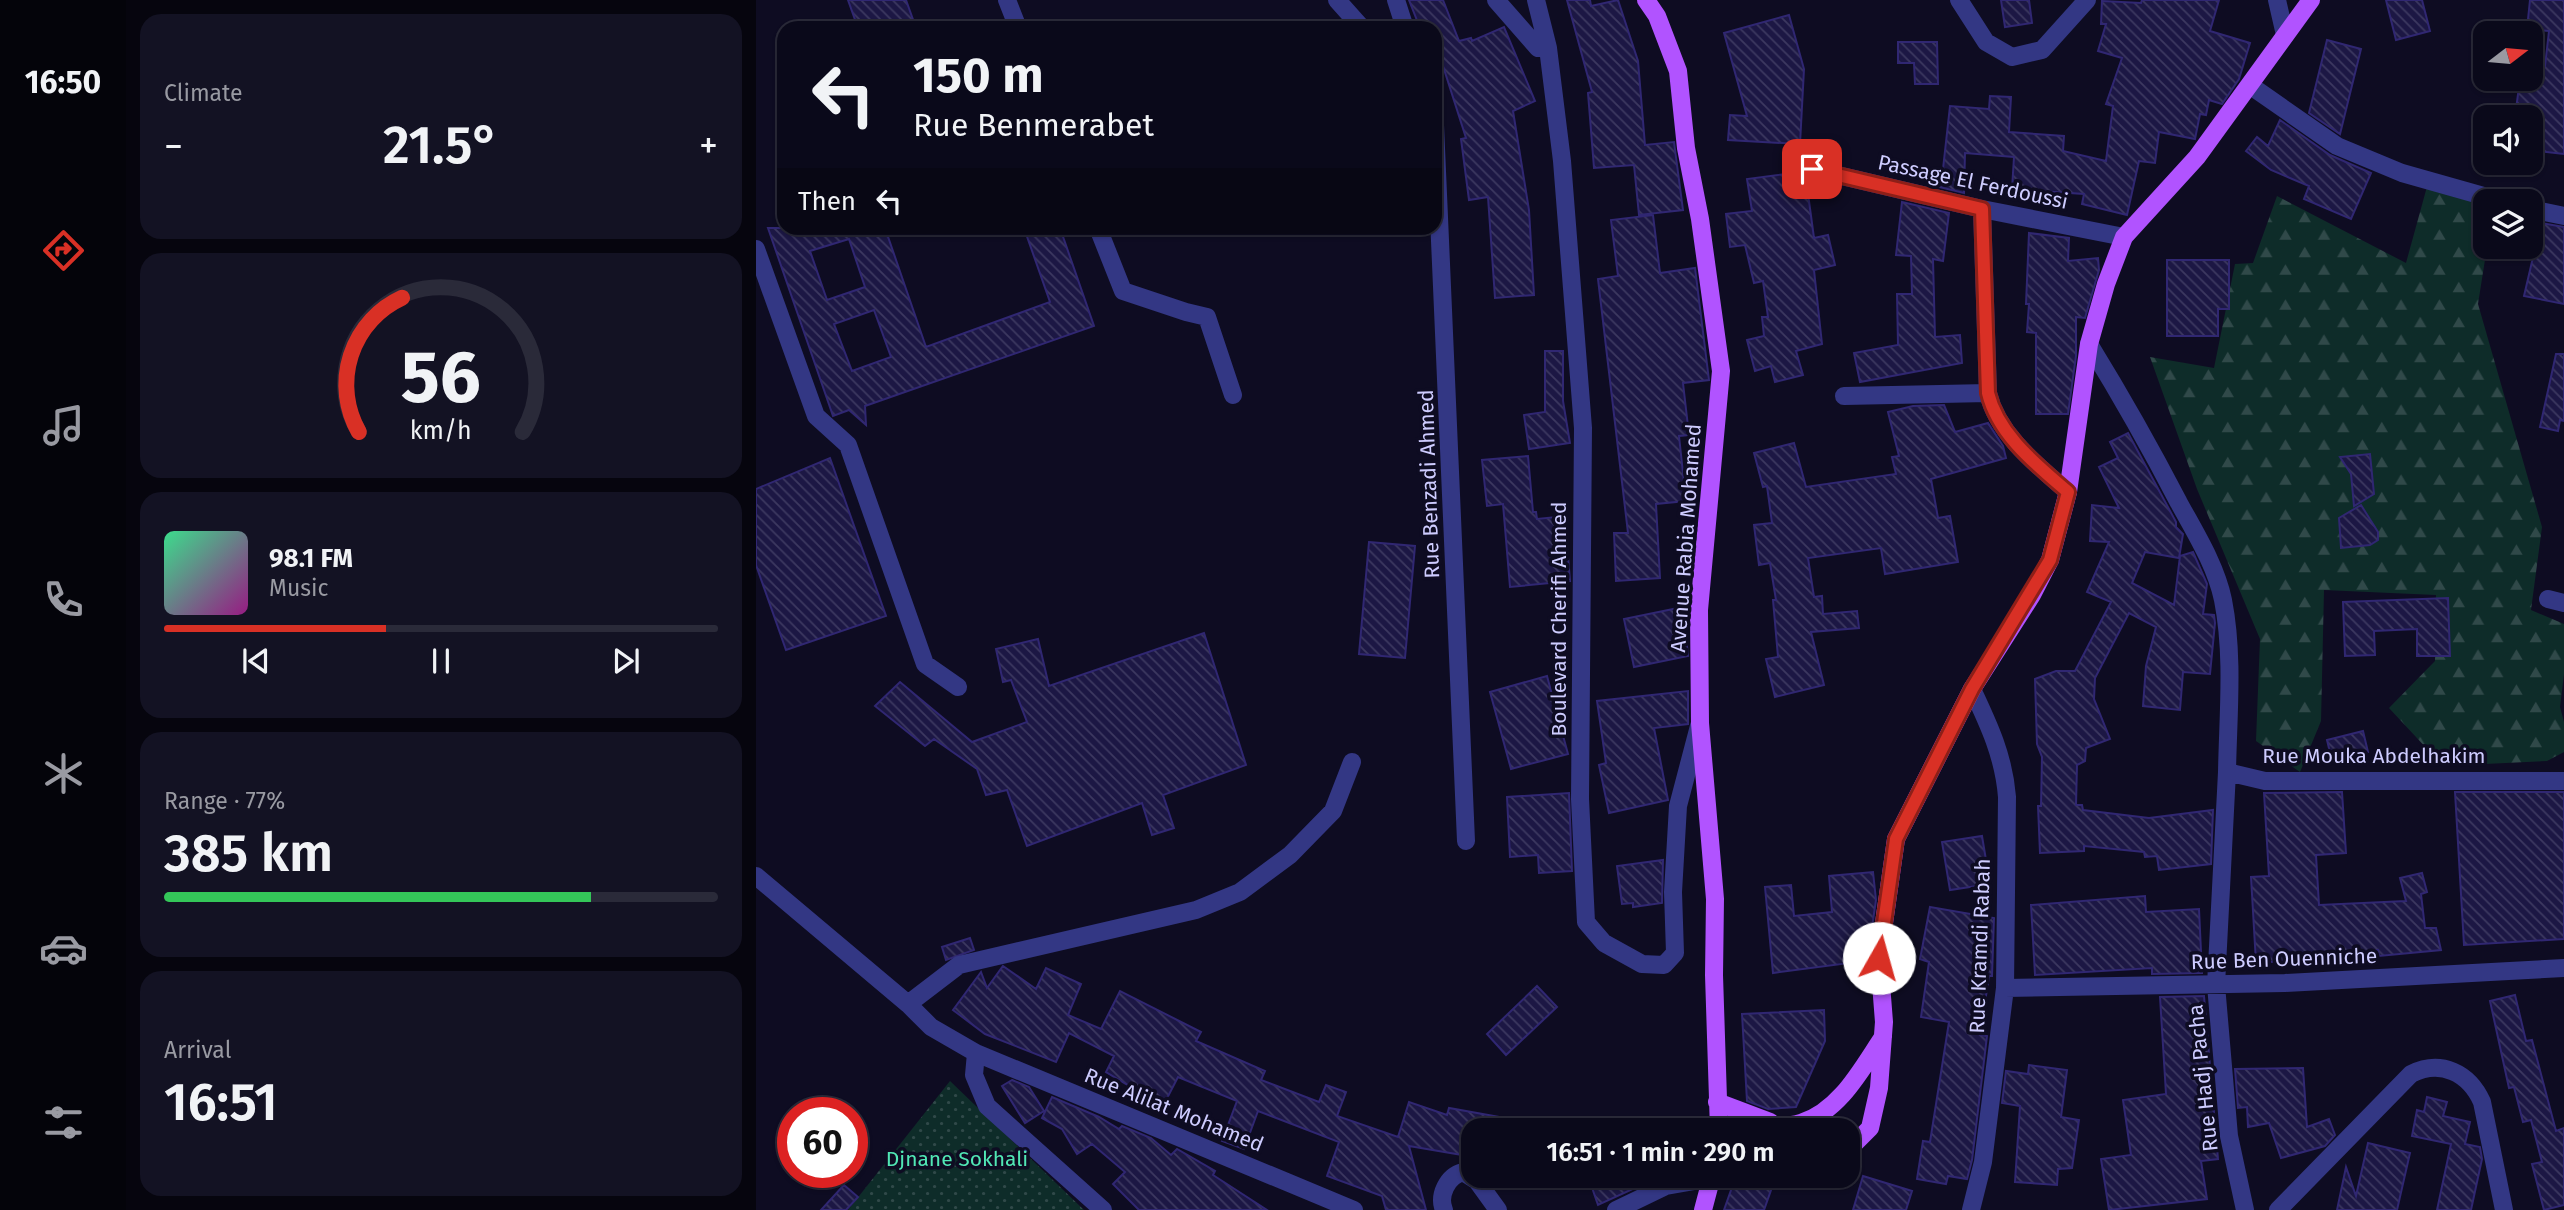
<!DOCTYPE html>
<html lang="en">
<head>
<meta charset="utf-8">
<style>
  body { margin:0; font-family:"Fira Sans",sans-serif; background:#131223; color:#f1f3f6; height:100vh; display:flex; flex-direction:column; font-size:26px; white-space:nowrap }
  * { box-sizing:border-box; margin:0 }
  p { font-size:23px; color:#999aa2 }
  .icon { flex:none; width:38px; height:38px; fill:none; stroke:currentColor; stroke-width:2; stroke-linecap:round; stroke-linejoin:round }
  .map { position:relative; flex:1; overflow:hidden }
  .panel { display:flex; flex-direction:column; gap:14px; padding:14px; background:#06050e; width:630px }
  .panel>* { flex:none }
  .hud { position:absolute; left:21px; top:21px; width:665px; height:214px; border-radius:21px; box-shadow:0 2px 5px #0004,0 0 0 2px #2a2a39; background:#0a091a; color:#f1f3f6; overflow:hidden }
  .needle { width:46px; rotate:74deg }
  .tools { position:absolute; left:1717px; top:21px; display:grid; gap:14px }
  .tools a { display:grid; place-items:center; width:70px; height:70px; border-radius:14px; background:#0a091a; box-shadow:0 2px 5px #0004,0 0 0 2px #2a2a39; font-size:35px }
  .speed { position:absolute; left:21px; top:1097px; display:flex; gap:14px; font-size:35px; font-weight:700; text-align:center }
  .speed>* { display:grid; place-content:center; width:91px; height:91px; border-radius:50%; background:#0a091a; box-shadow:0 2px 5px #0004,0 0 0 2px #2a2a39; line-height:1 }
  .speed .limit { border:10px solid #d22; background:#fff; color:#111 }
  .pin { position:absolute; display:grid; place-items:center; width:60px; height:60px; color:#fff; margin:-30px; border-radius:14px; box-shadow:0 4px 10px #0006 }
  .me { position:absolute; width:77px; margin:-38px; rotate:7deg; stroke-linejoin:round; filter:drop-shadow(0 0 5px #0008) }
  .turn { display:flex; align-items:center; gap:24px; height:147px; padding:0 21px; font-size:32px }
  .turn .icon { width:91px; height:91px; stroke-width:2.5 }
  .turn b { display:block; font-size:49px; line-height:60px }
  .then { display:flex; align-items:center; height:66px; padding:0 21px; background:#0003; gap:14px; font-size:26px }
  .big { font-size:52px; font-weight:600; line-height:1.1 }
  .panel .card { flex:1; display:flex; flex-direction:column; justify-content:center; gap:10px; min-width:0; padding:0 24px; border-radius:21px; background:#131223 }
  .panel .dial { align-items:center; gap:0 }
  .dial svg { height:182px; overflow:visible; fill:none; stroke:#2a2a39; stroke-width:7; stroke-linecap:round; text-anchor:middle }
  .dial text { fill:#f1f3f6; stroke:none }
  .song { display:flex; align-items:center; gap:21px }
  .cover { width:84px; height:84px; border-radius:10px; background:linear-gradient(135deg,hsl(150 70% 55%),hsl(310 70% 35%)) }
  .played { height:7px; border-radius:4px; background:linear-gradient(90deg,#d93025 40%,#2a2a39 40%) }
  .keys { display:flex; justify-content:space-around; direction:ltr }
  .heat { display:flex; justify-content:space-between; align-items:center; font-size:38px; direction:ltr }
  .charge { height:10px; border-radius:5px; background:linear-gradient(90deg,#34c759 77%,#2a2a39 0) }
  .trip { position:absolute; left:705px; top:1118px; width:399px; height:70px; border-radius:21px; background:#0a091a; box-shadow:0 2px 5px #0004,0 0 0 2px #2a2a39; font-weight:600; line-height:70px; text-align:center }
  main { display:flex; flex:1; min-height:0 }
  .tabs { display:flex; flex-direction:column; width:126px; justify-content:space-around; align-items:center; background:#04040a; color:#999aa2 }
  .tabs .icon { width:49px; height:49px }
  .tabs .on { color:#d93025 }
  .tabs b { font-size:32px; color:#f1f3f6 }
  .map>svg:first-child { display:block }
</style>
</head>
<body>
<main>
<nav class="tabs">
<b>16:50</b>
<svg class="icon on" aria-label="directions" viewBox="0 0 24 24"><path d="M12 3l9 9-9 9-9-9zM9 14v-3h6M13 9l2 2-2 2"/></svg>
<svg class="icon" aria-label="music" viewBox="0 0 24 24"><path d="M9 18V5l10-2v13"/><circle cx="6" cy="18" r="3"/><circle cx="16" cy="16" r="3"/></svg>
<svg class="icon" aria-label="phone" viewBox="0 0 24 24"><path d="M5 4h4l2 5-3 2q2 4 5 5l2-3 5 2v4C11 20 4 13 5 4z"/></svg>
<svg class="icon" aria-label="climate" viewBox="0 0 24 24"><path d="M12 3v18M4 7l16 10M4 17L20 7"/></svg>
<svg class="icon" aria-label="car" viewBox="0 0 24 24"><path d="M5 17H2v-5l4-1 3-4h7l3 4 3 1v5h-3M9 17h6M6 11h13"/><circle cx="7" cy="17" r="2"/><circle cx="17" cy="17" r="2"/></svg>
<svg class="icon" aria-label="filters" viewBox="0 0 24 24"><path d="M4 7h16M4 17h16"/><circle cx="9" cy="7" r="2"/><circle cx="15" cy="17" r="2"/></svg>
</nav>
<section class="panel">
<div class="card"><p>Climate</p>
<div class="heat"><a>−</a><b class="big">21.5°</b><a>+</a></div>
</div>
<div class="card dial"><svg viewBox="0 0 100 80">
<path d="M14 69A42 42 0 1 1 86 69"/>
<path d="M14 69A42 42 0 0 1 33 10" stroke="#d93025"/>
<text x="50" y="56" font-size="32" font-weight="700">56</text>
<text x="50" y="72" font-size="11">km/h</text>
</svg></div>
<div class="card">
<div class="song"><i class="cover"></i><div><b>98.1 FM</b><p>Music</p></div></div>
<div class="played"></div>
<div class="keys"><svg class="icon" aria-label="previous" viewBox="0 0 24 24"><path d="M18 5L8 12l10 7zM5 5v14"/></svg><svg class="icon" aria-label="pause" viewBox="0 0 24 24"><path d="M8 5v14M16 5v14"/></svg><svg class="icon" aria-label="next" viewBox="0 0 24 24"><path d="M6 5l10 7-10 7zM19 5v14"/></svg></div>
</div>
<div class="card"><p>Range · 77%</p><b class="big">385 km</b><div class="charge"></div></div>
<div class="card"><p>Arrival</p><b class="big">16:51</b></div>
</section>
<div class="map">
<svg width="1808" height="1210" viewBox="0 0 1808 1210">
  <defs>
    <pattern id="green-dots" width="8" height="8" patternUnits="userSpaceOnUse" patternTransform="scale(1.75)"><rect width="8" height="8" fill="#0e2c29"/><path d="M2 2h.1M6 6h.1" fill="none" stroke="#304949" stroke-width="1.8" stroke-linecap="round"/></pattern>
    <pattern id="forest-firs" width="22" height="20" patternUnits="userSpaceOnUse" patternTransform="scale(1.75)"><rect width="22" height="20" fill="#0e2c29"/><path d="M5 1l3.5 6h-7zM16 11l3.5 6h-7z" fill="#304949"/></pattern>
    <pattern id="building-back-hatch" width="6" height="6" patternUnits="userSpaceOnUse" patternTransform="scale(1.75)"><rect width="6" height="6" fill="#1c1744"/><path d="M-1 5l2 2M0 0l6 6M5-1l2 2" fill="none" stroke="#3c3860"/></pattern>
  </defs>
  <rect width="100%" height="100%" fill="#0e0c22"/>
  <!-- green -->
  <path fill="url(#green-dots)" d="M194,1081l134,129h-236z"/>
  <!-- forest -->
  <path fill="url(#forest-firs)" d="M1672,183l57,18 2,46 -9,57 64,223 -11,83 33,14v50l-4,33 4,15v30l-17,9 -104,5 -54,-58 46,-47 1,-66 -112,-5 -3,131 -21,51 -44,-31 4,-102 -63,-150 -47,-132 64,11 21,-104 18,-1 24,-67 129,67z"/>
  <!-- building -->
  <path fill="url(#building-back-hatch)" stroke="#302772" stroke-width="2" fill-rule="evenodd" d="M92,0h58l10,28h-58z
    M653,0h34l16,41 12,-3 1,3 32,-14 31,74 -22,10 16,99 5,85 -39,3 -7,-101 -19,3 -8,-61 5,-1 -31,-97v-13h-15z
    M811,0h23l1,6 27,-6 20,61 7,84 29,-3 9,68 -44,5 -5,-50 -40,3 -6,-75 4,-1z
    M1245,0h28l3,23 -27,4z
    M1386,0h77l-9,31 40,12 -11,36 -17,25 -13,-4 -3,15 -6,-1 -5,25 -36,-7 -4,31 -16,-2 -12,54 -45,-11 2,-10 -72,-5 2,-32 -49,-4 -1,40 -29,-7v-17h8l7,-63 39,3 1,-13 21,1 -2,35 55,4 -1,15 43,10 7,-55 -7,-2 16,-46 -24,-7 8,-27h-5l1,-23 39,2z
    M1630,0h36l8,31 -34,9z
    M1774,0h34v154l-34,-4v-33h-15l5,-38h10v-15l15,2 4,-35 -22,-2z
    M1033,15l15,54 -4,75 -72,-4 2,-25 17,1 -23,-83z
    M1571,40l34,9 -21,85 -31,-21z
    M1142,42h39l1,42h-23l-1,-21h-16z
    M1524,120l50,35 41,18 -20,46 -47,-20 5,-13 -38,-16 -25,-19 11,-14 11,9z
    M1045,172l5,7 8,59 14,-3 7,30 -21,5 8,74 -26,7 7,24 -28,7 -4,-16 -16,5 -8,-31 17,-4 -2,-19h6l-5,-36 -9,2 -9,-38 -15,2 -4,-33 26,-3 -5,-32z
    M1146,202l47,11 -6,48 -10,-2 2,78 25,-2 2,28 -102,19 -6,-29 44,-8 -1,-51h15l-1,-38 -15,-1z
    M897,215l7,58 35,-5 14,112 -26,3 6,52 -10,1 7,65 -30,3 4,74 -44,3 -2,-48h14l-30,-254 20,-3 -7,-56z
    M1785,223l23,4v77l-40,-8z
    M12,228h117l41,119 124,-45 -26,-74h36l34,98 -229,80 1,19 -17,-15 -16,6zM93,239l16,48 -38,13 -17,-49zM118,310l17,47 -39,14 -18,-47z
    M1273,233l40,5 -1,23 30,-3 1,12 -14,48 -9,-1v39l-8,58h-32v-81l-9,-1 2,-28h-3z
    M1411,260h62v49h-11v27h-51z
    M789,351h18v50l7,42 -41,6 -5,-34 21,-3z
    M1800,354h8v67l-4,-1 -2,11 -18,-4z
    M1188,405l11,27 33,-9 15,23 3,12 -75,21 7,39 12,-2 8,46 -73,12 -4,-26 -73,10 6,39 8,-1 1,18 34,-3 2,17 -48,4 13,53 -49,12 -9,-38 12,-2 -5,-57h3l-6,-37 -11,2 -5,-40 18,-2 -5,-37 -4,1 -9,-34 40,-10 12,44 90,-13 -4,-17 7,-1 -11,-44 25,-6z
    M1372,433l48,89v5l7,7 -4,24 -34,-6 -13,31 42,22 6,-49 13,-4 14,32 -4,30 11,1 1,8 -5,51 -27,-2 -3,38 -37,-4 3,-40 10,-39 -27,-14 -34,65 -1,21 16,40 -24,9 -1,13 -8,4 -1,40h6l1,5 66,8 64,-8 -2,54 -52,6 -2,-14 -12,1 -1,-5 -60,-6v5l-44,2 -2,-47h3l1,-49 -5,-13 -2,-65 21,-8h19l36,-69 -24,-10 22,-50 -19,-1 2,-36 27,3 -20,-41 19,-9 -8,-16z
    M1614,454l4,40 -20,12 -3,-32 -11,-17z
    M772,456l5,56h3l1,7 19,-2 1,15 9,-1 4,50 -60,6 -7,-83 -16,2 -5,-46z
    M74,458l56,158 -100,34 -30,-85v-76z
    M1605,505l17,27v8l-8,5 -29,3 -2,-30z
    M613,542l46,4 -10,112 -46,-4z
    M1692,598l2,58h-33v-27l-43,2 1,24 -30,1 -2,-54z
    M927,607l5,49 -54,11 -10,-48z
    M448,633l42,132 -83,30 11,33 -22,7 -10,-32 -115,43 -20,-56 -21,5 -9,-26 -43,-30 -9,7 -50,-40 25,-24 72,60 55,-20 -16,-42 -8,2 -7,-33 42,-10 11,47z
    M791,676l21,78 -57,15 -21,-77z
    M932,691v33l-34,4 14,72 -59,13 -10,-48 7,-2 -9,-62z
    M1607,731l5,21 -36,9 -5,-21z
    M1586,792l4,61 -30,2 3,50 87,-4 -6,-23 22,-5 5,19 -6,2 4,34h11l5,22 -62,6 -1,-6 -48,8 -74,5 -5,-86 18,-1 -5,-83z
    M1699,792h109v147l-100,6z
    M813,793l3,78 -33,2 -1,-18 -28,2 -3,-60z
    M1226,836l8,48 -40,6 -8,-48z
    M907,860l-1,43 -29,4v-4l-11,1 -5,-38z
    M1117,872l3,28 -5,34 -8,1 2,26 -92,12 -8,-86 26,-2 3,31 38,-4 -3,-36z
    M1389,896l1,16 53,-3 3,64 -50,1v-6l-117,7 -4,-70z
    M1174,907l64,11 -2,58h-3l-9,59 7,1 -15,124 -5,19 -19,-3 -2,8 -29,-5 6,-38 7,1 19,-120 -28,-5 8,-55 -9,-3z
    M214,938l4,12 -28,10 -4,-13z
    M247,966l33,23 10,-21 35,16 -13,31 33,14 19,-38 81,41 -5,9 69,30 -4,9 58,22 7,-17 20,7 -9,24 61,21 11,-35 38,13 2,-7 73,13 -1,9h-47v27l-65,-11 17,64h-40l-4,-14 -55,-20 12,-34 -81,-31 -14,38 -22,-8 15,-40 -59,-24 -15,29 -57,-34 8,-16 -45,-23 -13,29 -71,-28 -32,-24 28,-38 6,16z
    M781,986l20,21 -51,48 -19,-21z
    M1759,995l11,46 6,-1 24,91 8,-3v77l-20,5 -12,-46 10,-2 -11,-42 -8,2 -9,-35 -5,1 -19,-87z
    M1448,996l14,163 -17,2 6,38 -98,11 -8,-51 30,-4 -8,-55 43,-6 -6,-97z
    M1068,1010l1,31 -29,66 -28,2 -21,-8 -5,-87z
    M1273,1065l38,5 -6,47 18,3 -7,48 -14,1 -1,16 -42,-3 5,-76 -18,-3 4,-32 22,3z
    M1547,1068l4,59 22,-8 6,16 -10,11 -44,12 -12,-35 -21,4 -1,-20 -9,1 -3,-39z
    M256,1080l17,7 15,24 -19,12 -23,-37z
    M296,1097l47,20 20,12 3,-3 29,12 20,17 6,-6 38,22 -2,4 54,35h-128l-26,-26 12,-12 -33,-28 -15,10 -15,-25 -20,-11z
    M1671,1097l20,5 -4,14 27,6 -5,22 15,3 2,12 -11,51h-34l14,-66 -39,-8 5,-26 7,2z
    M1612,1143l42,10 -13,57h-60l9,-43 10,29z
    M832,1176h73l-63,29z
    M980,1176h40l-12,34h-40z
    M1107,1176l49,15 -6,19h-53z
    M88,1185l14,12 -12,13h-25z"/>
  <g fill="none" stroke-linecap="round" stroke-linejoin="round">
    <!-- minor -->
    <path stroke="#333784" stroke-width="18" d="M251,0l11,28
      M581,0l25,28
      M640,0l9,28
      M740,0l42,48h10l14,113 21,267 -3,371 6,123 18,21 38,21 22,1 11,-12 -2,-61 5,-86 21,-80
      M780,0l12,48
      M1203,0l27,42 26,15 30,-7 45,-50
      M1521,0l8,35
      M1495,86l86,60 65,27 99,28
      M679,125l31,716
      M1056,169l170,40 142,28
      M1226,209l6,184c10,42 49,72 80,99
      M1774,209l34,7
      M342,228l25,63 63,21 21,5 26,78
      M0,249l60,167 32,29 77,219 33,23
      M1333,344c32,52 62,105 90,159 17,31 37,63 44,97 11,56 5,115 4,172l38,9h299
      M1088,396l144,-3
      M1792,599l16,4
      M1471,772l-11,213 13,151 16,74
      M0,876l152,128 23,23 45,26 378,157
      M1249,988l280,-5 279,-15
      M152,1004l51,-39 237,-55 44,-18 50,-37 43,-44 19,-49
      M220,1053l-2,22 13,31 116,104
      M688,1210c-6,-14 3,-34 19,-38l14,9 21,29
      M860,1210l50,-24 46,-8
      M1215,1210l12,-48 22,-174 2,-191c-3,-40 -18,-72 -35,-108
      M1522,1210l133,-136c30,-15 58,-1 71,28l22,108"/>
    <!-- major -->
    <path stroke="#b153ff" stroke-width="18" d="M890,0l11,16 21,55 8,77 14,71 21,152 -22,239 1,113 15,176 -1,76 5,155
      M961,1102l53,20
      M963,1128c26,-2 58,2 82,-5 39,-12 61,-55 82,-86
      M1092,1150l22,-22 9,-40 5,-66 -5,-64 17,-119 76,-150 60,-94 18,-35 18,-68 21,-148 17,-60 18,-47 73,-80 114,-157
      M947,1210l9,-34"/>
  </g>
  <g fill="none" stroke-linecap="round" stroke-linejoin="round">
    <defs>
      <path id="route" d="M1056,169l170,40 6,184c10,42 49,72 80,99l-18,68 -78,129 -76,150 -17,119"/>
    </defs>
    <!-- route casing -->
    <use href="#route" stroke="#8d1f18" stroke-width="18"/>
    <!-- route -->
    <use href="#route" stroke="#d93025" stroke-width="12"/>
  </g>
  <g text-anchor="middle" stroke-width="7" stroke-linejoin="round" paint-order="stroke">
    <!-- street labels -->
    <g font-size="21" fill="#ceccff" stroke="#0e0c22">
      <text transform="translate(1217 182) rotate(12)" y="7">Passage El Ferdoussi</text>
      <text transform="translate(673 484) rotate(-92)" y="7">Rue Benzadi Ahmed</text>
      <text transform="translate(930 538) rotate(-86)" y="7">Avenue Rabia Mohamed</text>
      <text transform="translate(803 619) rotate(-90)" y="7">Boulevard Cherifi Ahmed</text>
      <text x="1618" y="763">Rue Mouka Abdelhakim</text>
      <text transform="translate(1224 946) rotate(-88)" y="7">Rue Kramdi Rabah</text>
      <text transform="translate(1528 959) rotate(-2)" y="7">Rue Ben Ouenniche</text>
      <text transform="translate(1447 1078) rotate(-96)" y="7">Rue Hadj Pacha</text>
      <text transform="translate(418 1110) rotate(22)" y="7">Rue Alilat Mohamed</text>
    </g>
    <!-- park labels -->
    <g font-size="21" fill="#51e7b5" stroke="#0e0c22">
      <text x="201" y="1166">Djnane Sokhali</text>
    </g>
  </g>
</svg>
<div class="tools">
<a><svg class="needle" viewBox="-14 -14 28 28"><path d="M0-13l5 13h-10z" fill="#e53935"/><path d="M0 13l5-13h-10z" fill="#999aa2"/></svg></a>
<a><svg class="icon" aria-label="sound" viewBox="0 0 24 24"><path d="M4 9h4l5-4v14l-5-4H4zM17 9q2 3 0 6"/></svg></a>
<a><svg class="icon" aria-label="layers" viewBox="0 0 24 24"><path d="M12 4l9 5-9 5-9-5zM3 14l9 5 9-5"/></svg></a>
</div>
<div class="speed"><div class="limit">60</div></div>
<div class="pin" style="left:1056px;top:169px;background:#d93025"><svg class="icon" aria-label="arrive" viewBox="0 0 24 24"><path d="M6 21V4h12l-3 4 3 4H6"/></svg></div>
<svg class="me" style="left:1123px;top:958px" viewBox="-20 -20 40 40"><circle r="19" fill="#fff"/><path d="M0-13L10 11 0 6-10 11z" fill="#d93025"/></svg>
<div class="trip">16:51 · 1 min · 290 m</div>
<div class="hud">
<div class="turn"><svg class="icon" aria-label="left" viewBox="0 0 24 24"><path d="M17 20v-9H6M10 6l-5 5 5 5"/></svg><div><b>150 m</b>Rue Benmerabet</div></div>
<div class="then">Then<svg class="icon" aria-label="left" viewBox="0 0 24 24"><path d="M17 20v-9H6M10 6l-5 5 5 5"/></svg></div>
</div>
</div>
</main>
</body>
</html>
